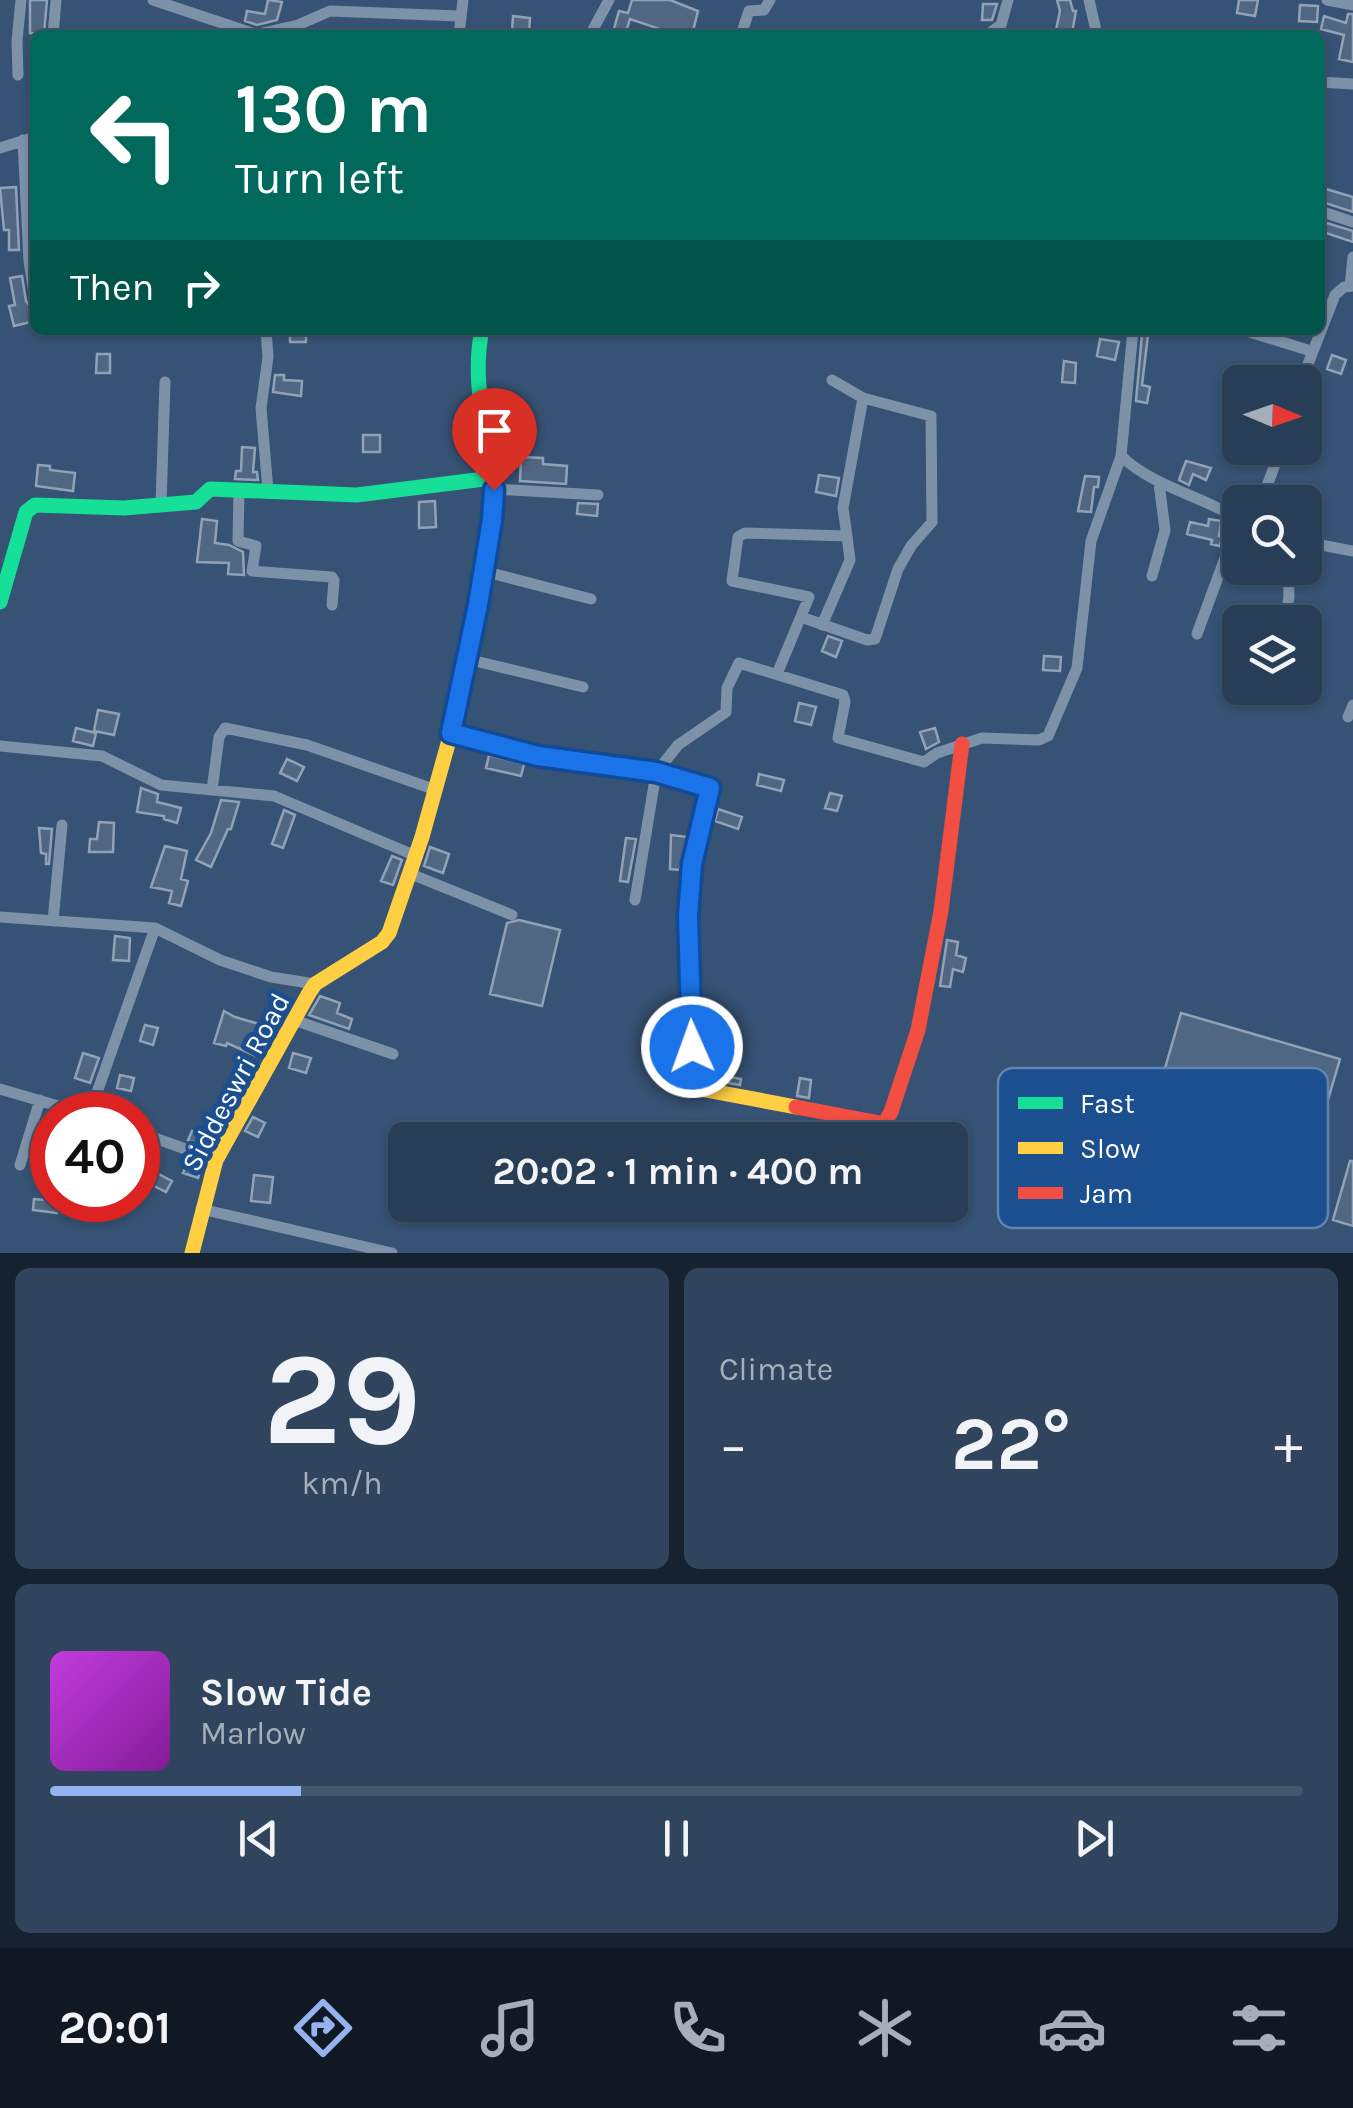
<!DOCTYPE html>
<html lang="en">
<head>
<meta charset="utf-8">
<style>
  body { margin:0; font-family:Karla,sans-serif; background:#30455d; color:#f1f3f6; height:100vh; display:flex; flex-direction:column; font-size:38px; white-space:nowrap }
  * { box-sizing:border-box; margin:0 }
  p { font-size:32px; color:#a5aeba }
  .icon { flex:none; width:55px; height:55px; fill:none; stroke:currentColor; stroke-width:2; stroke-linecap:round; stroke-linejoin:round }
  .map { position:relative; height:1253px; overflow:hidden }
  .side { display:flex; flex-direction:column; gap:15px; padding:15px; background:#162230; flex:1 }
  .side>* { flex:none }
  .guide { position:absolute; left:30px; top:30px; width:1295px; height:305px; border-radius:15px; box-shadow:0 2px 8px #0004,0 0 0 2px #44576d; background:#00695c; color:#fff; overflow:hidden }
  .needle { width:65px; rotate:92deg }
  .buttons { position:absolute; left:1222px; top:365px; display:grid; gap:20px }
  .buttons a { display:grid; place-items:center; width:100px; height:100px; border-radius:15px; background:#283e57; box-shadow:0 2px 8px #0004,0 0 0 2px #44576d; font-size:50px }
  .speed { position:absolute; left:30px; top:1092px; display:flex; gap:20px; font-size:50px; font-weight:700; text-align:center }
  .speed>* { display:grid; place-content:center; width:130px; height:130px; border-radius:50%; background:#283e57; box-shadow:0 2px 8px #0004,0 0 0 2px #44576d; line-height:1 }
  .speed .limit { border:15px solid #d22; background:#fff; color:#111 }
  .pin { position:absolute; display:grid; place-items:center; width:85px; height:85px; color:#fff; margin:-102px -42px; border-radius:50% 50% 50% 0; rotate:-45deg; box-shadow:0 0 10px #0007 }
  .pin .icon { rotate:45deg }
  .me { position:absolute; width:110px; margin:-55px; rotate:358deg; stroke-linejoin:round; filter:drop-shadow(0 0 8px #0008) }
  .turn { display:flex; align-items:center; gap:35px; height:210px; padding:0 40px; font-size:45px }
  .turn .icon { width:130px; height:130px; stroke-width:2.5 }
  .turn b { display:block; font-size:70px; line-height:85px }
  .then { display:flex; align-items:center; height:95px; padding:0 40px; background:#0003; gap:20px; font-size:38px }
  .big { font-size:75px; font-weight:700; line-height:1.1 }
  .side .tile { flex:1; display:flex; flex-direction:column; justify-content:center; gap:15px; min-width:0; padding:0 35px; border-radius:15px; background:#30455d }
  .side .dial { align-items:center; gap:0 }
  .dial b { font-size:130px; line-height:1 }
  .song { display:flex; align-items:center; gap:30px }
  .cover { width:120px; height:120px; border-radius:15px; background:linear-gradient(135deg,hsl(290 70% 55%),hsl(290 70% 35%)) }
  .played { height:10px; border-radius:5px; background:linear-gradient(90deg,#95b2f1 20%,#44576d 20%) }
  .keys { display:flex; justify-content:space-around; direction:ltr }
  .heat { display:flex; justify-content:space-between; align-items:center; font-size:55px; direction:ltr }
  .side .tiles { flex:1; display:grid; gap:15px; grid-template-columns:1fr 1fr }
  .tile:last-child { grid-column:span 2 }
  .trip { position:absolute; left:388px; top:1122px; width:580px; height:100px; border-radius:15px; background:#283e57; box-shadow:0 2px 8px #0004,0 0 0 2px #44576d; font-weight:700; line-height:100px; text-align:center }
  .tabs { display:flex; height:160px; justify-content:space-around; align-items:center; background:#101923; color:#a5aeba }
  .tabs .icon { width:70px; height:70px }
  .tabs .active { color:#95b2f1 }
  .tabs b { font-size:45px; color:#f1f3f6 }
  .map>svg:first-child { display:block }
</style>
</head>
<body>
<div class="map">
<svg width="1353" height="1253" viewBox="0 0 1353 1253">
  <rect width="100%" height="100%" fill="#365274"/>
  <!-- building -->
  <path fill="#506783" stroke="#92a2b6" stroke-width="2.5" d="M30,0h17l-3,34 -14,-1z
    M268,0l14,2 -5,18 -20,5 -12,-4 2,-10 18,3z
    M632,0h38l28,11 -6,24h-14l-48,-16 -5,16 -12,-3 6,-21 9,2z
    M1057,0h13l3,11h3l-4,22 -16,-3 4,-19z
    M1239,0h19l-3,16 -18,-3z
    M983,4h14l-5,16h-10z
    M1300,5l18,1 -1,16 -18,-1z
    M1348,14h5v48l-14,-3 5,-24 -23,-6 3,-13 22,7z
    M513,16l17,2 -1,14 -17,-1z
    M16,187l3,63h-10v-20h-5l-4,-42z
    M1326,189l27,8v15l-31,-10z
    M1320,221l33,10v11l-33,-11z
    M22,276l4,25 6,8 3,12 -21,5 -5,-20 6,-1 -5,-27z
    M290,330h16v12h-16z
    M1142,334l6,1 -6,50 8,2 -3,16 -11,-2z
    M1100,339l19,3 -4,18 -18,-4z
    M97,354h13v19h-14z
    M1332,355l14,5 -5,14 -14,-5z
    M1064,361l12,2 -1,20 -13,-1z
    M275,375h9v5l18,1 -1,15 -28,-4z
    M363,435h17v17h-17z
    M242,447l13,1 -2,24h4l1,8 -23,-1 1,-8h5z
    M521,457l22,1v6l24,2 -1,18 -46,-3z
    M1186,461l25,7 -5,12 -13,-6 -4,11 -10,-5z
    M38,465l12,1v4l25,3 -2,18 -37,-5z
    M819,475l20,3 -3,18 -20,-4z
    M1085,476l14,1 -1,10h-4l-3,25 -13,-1z
    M435,501l1,26 -17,1v-26z
    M578,503l20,1 -1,12 -20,-2z
    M202,519l15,2 -2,22 14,2 14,7 1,23 -16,-1 1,-11 -32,-1z
    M1209,519l12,2 -2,15 4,1 -4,9 -8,-2 1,-4 -25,-6 3,-12 18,4z
    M828,636l14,5 -6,16 -14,-6z
    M1044,656l17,1 -1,14 -17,-1z
    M799,703l17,4 -5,18 -16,-4z
    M98,710l21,4 -5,21 -20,-4z
    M76,728l20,5 -3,13 -20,-5z
    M935,728l4,14 -13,7 -6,-17z
    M489,755l35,9 -3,12 -35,-8z
    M287,759l17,8 -7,14 -17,-8z
    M759,774l25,6 -3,11 -24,-6z
    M141,788l17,6 -1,8 24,6 -4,15 -13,-4v-3l-27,-4z
    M830,793l12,3 -5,15 -12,-3z
    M221,800l18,2 -8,27h-3l-17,38 -15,-7 15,-27z
    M718,809l24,8 -4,12 -23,-8z
    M284,810l11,5 -12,33 -11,-4z
    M99,822l15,1 -1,29h-24l1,-13h7z
    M39,828l13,1 -3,35h-3v-10l-5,-1z
    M671,835l17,2 -8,33 -10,-1z
    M626,838l10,1 -8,43 -8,-1z
    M165,846l22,5 -6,28 7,2 -7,25 -12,-3 3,-12 -21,-4z
    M430,847l19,7 -6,19 -19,-7z
    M392,856l10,4 -9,25 -12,-4z
    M519,920l41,10 -18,76 -52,-12 17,-71z
    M115,936l15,2 -1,23 -16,-1z
    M947,940l11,2 -2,13 10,3 -3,14 -10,-3 -3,18 -10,-1z
    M320,996l20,7 -3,10 15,6 -3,10 -40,-14z
    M224,1011l11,6 41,12 -8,14 -8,-3 -6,15 -27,-12 -1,3 -12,-3z
    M1181,1013l159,46 -45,153 -158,-47z
    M145,1025l13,3 -5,17 -13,-4z
    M83,1053l16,5 -9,25 -15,-5z
    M293,1053l18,5 -5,15 -17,-5z
    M709,1064l12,2 -2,9 22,4 -1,6 -34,-6z
    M120,1075l14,3 -3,13 -14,-3z
    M800,1078l11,2 -2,18 -12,-2z
    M253,1117l12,6 -7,14 -13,-6z
    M192,1131l22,10 -4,7 -22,-8z
    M188,1160l14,5 -4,13 -15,-5z
    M1350,1161h3v65l-20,-6z
    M141,1165l31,16 -6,11 -16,-8 -1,3 -11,-4z
    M254,1175l19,2 -3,26 -19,-2z
    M34,1199l25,2 -2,12 -24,-3z"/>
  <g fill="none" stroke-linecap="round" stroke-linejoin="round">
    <!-- street -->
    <path stroke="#7d92a8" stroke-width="11" d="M153,0l105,35
      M1089,0l8,35
      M1327,0l26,5
      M258,34l40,-9 32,-14 129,5
      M53,35l3,-35
      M459,35l4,-35
      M590,35l19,-35
      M741,35l8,-24 15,-1 6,-10
      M987,35l14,-10 7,-25
      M18,75l-1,-34 4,-41
      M1320,82l33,2
      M23,140l6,121 6,39
      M0,148l35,-11
      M1320,211l33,11
      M1350,286l3,-29
      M266,330l2,27 -7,51 7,83
      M1133,330l-12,126c34,32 80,39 119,64
      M1243,330l68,21
      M1301,382l34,-87 9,-8 9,-1
      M494,489l104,6
      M239,490l-1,51 18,5 -4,25 80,6 2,3 -2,25
      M1261,502l20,-54
      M161,505l4,-123
      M1305,542l48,9
      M483,571l108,28
      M1152,576l13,-46 -6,-47
      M801,617l66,23 8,-1 23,-70 13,-23 21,-24 -1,-106 -68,-18 -31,-18
      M1284,622l5,-25 -1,-29
      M822,625l28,-65 -3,-24
      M1197,634l42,-114
      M467,659l116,28
      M777,674l32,-77 -77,-16 6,-44 7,-4 102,3 -4,-28 20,-110
      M1258,699l4,-11
      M1348,717l5,-12
      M0,746l102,10 59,29 113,11 142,60
      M212,790l7,-53 6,-9 82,17 129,45
      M411,874l101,41
      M635,900l21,-127 22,-28 48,-33 1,-24 12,-25 104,32 2,7 -7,36 86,24 13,-9 45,-15 57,2 9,-4 29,-68 14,-127 30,-85
      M0,917l155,11 65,32 51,17 44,7
      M53,921l9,-96
      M294,1020l99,34
      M0,1089l89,26 66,-187
      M138,1132l78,28
      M20,1165l20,-65
      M201,1209l191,44"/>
    <!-- fast -->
    <path stroke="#16e098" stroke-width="15" d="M0,602l26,-90 9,-7 89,3 72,-6 14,-13 147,6 135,-17
      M475,610c7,-38 19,-78 18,-116 -3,-57 -23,-107 -11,-164"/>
    <!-- slow -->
    <path stroke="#ffcf43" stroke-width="15" d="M451,733l87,23 118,17 50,12 5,8 -19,71 -4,53 7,171 101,19
      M192,1253l24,-93 93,-167 6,-9 67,-42 7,-9 33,-96 29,-104 24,-123"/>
    <!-- jam -->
    <path stroke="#f24e42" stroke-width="15" d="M796,1107l84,16 5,-1 6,-10 27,-82 23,-119 21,-167"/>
  </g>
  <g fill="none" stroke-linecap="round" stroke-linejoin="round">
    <defs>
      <path id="route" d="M494,490l-2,30 -14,85 -27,128 87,23 118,16 54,16 -18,76 -4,52 4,131"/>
    </defs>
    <!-- route casing -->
    <use href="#route" stroke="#114b97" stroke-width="25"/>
    <!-- route -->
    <use href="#route" stroke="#1a73e8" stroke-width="18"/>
  </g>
  <g text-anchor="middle" stroke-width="10" stroke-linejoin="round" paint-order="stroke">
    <!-- street labels -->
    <g font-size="28" fill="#fff" stroke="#1b4f8f">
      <text transform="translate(235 1082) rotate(-62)" y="10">Siddeswri Road</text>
    </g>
  </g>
  <!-- legend -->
  <rect x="998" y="1068" width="330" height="160" rx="15" fill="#1b4f8f" stroke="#5f84b1" stroke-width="2.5"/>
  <rect x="1018" y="1097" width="45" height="12" fill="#16e098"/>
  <rect x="1018" y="1142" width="45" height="12" fill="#ffcf43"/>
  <rect x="1018" y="1187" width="45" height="12" fill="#f24e42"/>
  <g font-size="28" fill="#fff">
    <text x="1080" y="1113">Fast</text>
    <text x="1080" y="1158">Slow</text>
    <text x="1080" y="1203">Jam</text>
  </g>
</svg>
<div class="buttons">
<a><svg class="needle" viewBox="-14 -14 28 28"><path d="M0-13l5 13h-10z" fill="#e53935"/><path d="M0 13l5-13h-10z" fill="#a5aeba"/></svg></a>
<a><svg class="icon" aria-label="search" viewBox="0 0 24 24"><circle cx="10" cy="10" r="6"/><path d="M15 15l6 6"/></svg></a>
<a><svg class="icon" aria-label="layers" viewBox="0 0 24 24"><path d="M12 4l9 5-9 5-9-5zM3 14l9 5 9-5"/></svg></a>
</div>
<div class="speed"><div class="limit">40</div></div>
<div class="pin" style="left:494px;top:490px;background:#d93025"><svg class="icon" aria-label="arrive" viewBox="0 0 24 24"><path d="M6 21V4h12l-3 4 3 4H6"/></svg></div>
<svg class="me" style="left:692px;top:1047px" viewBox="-20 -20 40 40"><circle r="17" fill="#1a73e8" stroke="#fff" stroke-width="3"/><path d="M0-11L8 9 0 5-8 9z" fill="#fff"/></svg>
<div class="trip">20:02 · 1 min · 400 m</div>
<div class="guide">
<div class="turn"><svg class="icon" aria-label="left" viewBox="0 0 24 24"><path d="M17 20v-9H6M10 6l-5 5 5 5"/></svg><div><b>130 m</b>Turn left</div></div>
<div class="then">Then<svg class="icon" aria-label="right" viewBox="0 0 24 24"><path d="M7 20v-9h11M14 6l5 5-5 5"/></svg></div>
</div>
</div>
<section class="side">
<div class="tiles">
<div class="tile dial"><b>29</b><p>km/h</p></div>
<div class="tile"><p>Climate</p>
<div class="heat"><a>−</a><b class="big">22°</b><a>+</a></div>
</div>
<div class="tile">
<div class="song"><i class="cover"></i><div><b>Slow Tide</b><p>Marlow</p></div></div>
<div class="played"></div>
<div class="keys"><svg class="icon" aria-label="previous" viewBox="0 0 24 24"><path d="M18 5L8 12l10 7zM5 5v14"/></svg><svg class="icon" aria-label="pause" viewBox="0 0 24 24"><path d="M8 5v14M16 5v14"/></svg><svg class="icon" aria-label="next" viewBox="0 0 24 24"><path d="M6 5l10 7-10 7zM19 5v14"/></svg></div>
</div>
</div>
</section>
<nav class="tabs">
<b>20:01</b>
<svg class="icon active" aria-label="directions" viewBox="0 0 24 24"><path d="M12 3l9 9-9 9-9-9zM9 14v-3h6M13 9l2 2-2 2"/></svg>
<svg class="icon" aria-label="music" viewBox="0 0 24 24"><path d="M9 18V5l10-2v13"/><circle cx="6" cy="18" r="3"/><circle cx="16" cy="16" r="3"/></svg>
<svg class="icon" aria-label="phone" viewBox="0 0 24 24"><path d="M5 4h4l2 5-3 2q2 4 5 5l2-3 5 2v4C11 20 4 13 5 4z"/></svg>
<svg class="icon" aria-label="climate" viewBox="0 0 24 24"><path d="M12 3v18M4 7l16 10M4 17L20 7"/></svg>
<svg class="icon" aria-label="car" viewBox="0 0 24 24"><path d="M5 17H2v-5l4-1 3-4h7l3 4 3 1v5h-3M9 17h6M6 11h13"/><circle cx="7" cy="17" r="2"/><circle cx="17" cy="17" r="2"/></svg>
<svg class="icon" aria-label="filters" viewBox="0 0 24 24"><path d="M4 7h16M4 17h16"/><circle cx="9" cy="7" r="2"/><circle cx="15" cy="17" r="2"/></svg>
</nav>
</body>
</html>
